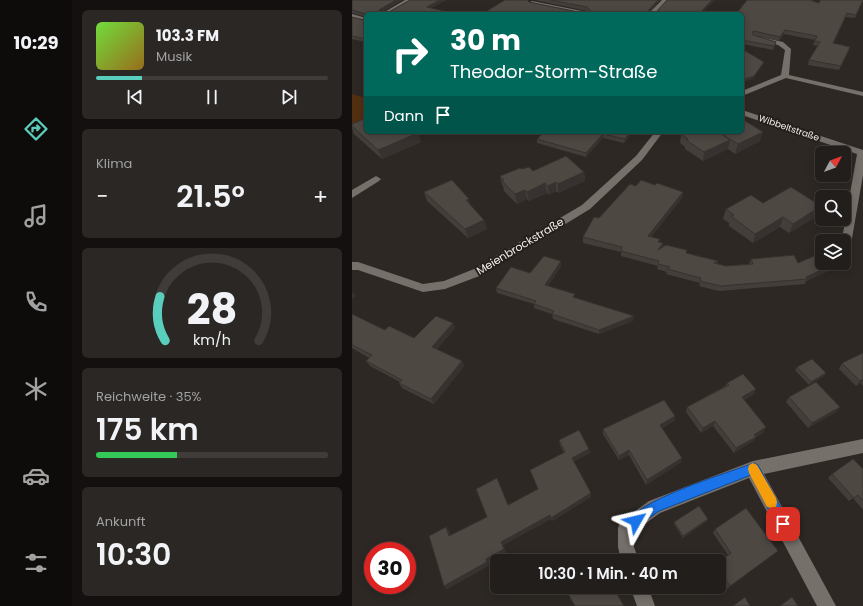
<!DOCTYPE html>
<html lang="de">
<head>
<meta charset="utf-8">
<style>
  body { margin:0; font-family:Poppins,sans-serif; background:#2a2724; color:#f1f3f6; height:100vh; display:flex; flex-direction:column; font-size:15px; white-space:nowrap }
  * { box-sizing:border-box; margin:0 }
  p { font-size:13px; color:#a2a2a3 }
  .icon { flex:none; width:22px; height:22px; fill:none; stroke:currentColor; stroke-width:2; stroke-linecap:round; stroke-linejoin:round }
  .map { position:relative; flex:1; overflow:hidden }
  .sheet { display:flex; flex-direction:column; gap:10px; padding:10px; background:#13100f; width:280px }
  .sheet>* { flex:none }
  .top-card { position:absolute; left:12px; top:12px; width:380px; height:122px; border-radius:6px; box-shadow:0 2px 10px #0003,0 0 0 1px #3f3c3a; background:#00695c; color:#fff; overflow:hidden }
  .needle { width:26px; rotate:49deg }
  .buttons { position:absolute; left:463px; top:146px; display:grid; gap:8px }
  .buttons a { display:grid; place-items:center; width:36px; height:36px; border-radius:6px; background:#221e1b; box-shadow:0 2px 10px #0003,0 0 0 1px #3f3c3a; font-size:20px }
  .speed { position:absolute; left:12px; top:542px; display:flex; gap:8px; font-size:20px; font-weight:700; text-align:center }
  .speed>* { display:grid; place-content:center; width:52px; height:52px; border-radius:50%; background:#221e1b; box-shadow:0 2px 10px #0003,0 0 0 1px #3f3c3a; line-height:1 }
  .speed .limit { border:6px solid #d22; background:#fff; color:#111 }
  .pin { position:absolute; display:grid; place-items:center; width:34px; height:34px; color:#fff; margin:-17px; border-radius:8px; box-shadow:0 2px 6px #0006 }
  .me { position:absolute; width:44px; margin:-22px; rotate:53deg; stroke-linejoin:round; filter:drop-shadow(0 0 3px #0008) }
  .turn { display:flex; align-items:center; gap:14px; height:84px; padding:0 20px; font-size:18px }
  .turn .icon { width:52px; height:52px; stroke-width:2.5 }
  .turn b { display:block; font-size:28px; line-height:34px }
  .then { display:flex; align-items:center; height:38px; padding:0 20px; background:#0003; gap:8px; font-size:15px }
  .big { font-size:30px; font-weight:600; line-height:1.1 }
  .sheet .card { flex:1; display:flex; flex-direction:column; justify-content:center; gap:6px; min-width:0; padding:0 14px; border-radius:6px; background:#2a2724 }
  .sheet .dial { align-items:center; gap:0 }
  .dial svg { height:104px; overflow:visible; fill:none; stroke:#3f3c3a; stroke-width:7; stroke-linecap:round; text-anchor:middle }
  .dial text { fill:#f1f3f6; stroke:none }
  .song { display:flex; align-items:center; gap:12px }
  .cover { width:48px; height:48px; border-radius:6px; background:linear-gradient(135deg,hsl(100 70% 55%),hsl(40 70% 35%)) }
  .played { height:4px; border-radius:2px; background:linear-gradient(90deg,#5acebd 20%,#3f3c3a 20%) }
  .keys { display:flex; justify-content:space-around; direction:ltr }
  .heat { display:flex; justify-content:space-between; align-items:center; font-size:22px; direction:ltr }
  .charge { height:6px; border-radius:3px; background:linear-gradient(90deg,#34c759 35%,#3f3c3a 0) }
  .trip { position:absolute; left:138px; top:554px; width:236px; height:40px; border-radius:6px; background:#221e1b; box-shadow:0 2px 10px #0003,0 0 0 1px #3f3c3a; font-weight:600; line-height:40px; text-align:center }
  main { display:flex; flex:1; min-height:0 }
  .tabs { display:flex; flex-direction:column; width:72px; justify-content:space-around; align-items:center; background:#0e0c0b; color:#a2a2a3 }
  .tabs .icon { width:28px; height:28px }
  .tabs .selected { color:#5acebd }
  .tabs b { font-size:18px; color:#f1f3f6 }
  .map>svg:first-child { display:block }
</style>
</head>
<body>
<main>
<nav class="tabs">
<b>10:29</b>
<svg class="icon selected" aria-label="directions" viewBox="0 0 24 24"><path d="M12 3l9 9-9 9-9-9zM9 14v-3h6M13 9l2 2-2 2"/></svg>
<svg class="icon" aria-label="music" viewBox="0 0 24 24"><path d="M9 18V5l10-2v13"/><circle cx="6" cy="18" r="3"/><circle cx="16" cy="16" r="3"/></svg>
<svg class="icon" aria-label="phone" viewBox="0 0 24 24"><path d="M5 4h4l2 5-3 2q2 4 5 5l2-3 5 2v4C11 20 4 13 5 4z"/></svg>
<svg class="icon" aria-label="climate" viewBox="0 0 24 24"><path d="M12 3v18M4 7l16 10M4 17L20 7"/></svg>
<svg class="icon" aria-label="car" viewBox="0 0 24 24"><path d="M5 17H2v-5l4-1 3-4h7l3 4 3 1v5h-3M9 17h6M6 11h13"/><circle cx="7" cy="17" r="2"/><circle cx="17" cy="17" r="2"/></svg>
<svg class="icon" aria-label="filters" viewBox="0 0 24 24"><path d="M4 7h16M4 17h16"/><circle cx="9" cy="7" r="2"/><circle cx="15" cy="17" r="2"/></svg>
</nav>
<section class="sheet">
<div class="card">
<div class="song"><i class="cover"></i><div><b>103.3 FM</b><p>Musik</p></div></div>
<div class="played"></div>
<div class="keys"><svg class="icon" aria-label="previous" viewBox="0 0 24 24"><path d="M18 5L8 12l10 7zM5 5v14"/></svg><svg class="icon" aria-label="pause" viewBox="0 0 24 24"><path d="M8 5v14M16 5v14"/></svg><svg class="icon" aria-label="next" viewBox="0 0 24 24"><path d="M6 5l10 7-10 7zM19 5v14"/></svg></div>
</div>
<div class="card"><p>Klima</p>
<div class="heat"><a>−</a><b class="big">21.5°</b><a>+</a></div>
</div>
<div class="card dial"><svg viewBox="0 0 100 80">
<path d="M14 69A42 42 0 1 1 86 69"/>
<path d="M14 69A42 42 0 0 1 10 35" stroke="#5acebd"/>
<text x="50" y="56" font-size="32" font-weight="700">28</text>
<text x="50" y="72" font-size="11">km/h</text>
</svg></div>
<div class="card"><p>Reichweite · 35%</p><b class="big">175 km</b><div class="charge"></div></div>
<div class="card"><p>Ankunft</p><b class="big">10:30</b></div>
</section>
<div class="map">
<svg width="511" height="606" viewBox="0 0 511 606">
  <rect width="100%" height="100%" fill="#2d2824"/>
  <!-- green -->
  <path fill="#522f0f" d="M0,94l14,4v23l-14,6z"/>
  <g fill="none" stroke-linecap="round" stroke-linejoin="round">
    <!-- minor -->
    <path fill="#76706b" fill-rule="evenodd" d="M53,0h8l-24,14h-8z
      M310,0h7l-14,14h-7z
      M180,1l55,11 3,2h-12l-48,-10 -1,-1z
      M0,14l14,4v4l-14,-4z
      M409,37l22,5 8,7 -2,26 74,17v4l-77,-18 -44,18v-5l39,-16 4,-25 -7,-5 -19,-5 -1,-1z
      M390,110l121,40v25l-12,69 -7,2v-5h-5l3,-2 15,-85 -115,-39z
      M303,132h8l-21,28 -52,49 -108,66 -37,14 -22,3 -65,-22h-6v-8h6l65,22 21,-3 30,-12 108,-64 54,-49z
      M24,176l5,3 -2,2 -27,17v-8z
      M511,439v14l-99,21 72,132h-19l-68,-128 -89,35 -26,19v15l5,14h-18l-3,-14v-19l2,-6 29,-21 104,-40z
      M278,587h18l7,19h-18z"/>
  </g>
  <!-- wall -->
  <path fill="#433e3a" d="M0,0h50l-20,12h7l43,-4 -66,9 -14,-4z
    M183,0h125l-10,12 -168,2 47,-12 49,10h12l-3,-1z
    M395,0h66v1l6,2 44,-3v1l-8,17 -9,-1 -13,27 16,7 -10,19 -31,-5 1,-5 9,-14 -5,-1 2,-5 -31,-6 -5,7 -26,-6 23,7 -1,4 -2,4 -31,-6v-30z
    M0,17l12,3 2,-1v23l-14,-3z
    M0,124l69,18 -39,17 -28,-25 -2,-6z
    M281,132l-9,11 -21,-5 -17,19 -49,-14v-4l3,-3v-3z
    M329,134l79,7 -25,13 -7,-5 -25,12 -18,-12v-2l-5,-4z
    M170,169l11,2 51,1 1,9 -27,12 -2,-2 -7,4 -2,-2 -18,8 -2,-2 -10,5 -13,-13 -1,-5 -1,-1 -2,-9z
    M303,185l28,7 -1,6 -31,39 9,2 -1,3 4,5 55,14 -1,3 9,2 23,-2 2,-5 47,4 52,-6 -3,6 -41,18 -1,3 -86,7 -20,-5 1,-3 -34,-9 1,-2 -10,-3 1,-3 -37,-10v-4l-38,-9v-6l16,-19 37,-32z
    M72,192l60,28 3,9 -19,9 -41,-37z
    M411,203l58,3 -4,10 -28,17 -9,-6 -27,16 -24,-17v-3l-6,-4 3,-10z
    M209,266l-13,20 28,12 57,23 -34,13 -46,-15 -1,-5 -18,-6v-4l-37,-11 -1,-5 34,-15z
    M0,314l33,16 29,8 41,-10 -18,21 25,12 2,5 -30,38 -32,-16 -3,-5 1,-1 -30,-16 -4,-5 3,-3 -17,-10z
    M511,353v33l-2,-3 -5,3 -17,-17 3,-6z
    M445,367l29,6 -2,3 -15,9 -14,-15z
    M375,383l29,6 -3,6 -9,5 20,32 -8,5 -3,4 -19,12 -21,-27 -12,7 -15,-21 1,-5 38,-21z
    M437,397l51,10 -4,5 -28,16 -22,-26z
    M323,416l-1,5 -12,7 19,34 -35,23 -17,-30 -10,5 -16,-26v-5z
    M207,440l31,13 -16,8 17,36 -39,24 -1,-2 -48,26 3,7 -18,10 2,3 -43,24 -3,-3 5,-56 2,6 87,-47 -8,-19 34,-17 -4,-8z
    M511,469v41l-10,-12 -4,3 -21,-23 4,-4z
    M356,519l-1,2 -24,17 -9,-14v-2z
    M363,529l63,22 -51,38 -8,-13v-14l9,-7 -15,-22z"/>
  <!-- shaded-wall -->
  <path fill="#37322f" d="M44,0h6l-22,13 -1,-1v-2z
    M88,0h7l-19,10 -1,-3z
    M306,0h2l-12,14 -1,-2z
    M360,0h3l-14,14h-2z
    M433,30l-1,4 -5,7 1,-4z
    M424,42l-1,4 -2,4 1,-4z
    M412,62l-1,3 -10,14 -11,4v-3z
    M278,132h3l-9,11 1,-4z
    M411,132l-3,9 -25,13 3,-10z
    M66,133l3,9 -39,17 -4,-9z
    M251,134v4l-17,19v-4z
    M378,140l-2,9 -25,12 1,-9z
    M232,172l1,9 -27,12v-9z
    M204,182v9l-7,4 -1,-9z
    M193,183l2,10 -18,8 -2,-9z
    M173,190l2,9 -10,5 -2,-10z
    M331,192l-1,6 -35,43 1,-5z
    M117,199l2,10 -5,-9z
    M469,206l-4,10 -28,17 4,-9z
    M431,217l-3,10 -27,16 2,-9z
    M132,220l3,9 -19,9 -3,-9z
    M311,243v5l-5,2z
    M498,257l-3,6 -41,18 1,-2 -1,-2 31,-14h7v-3z
    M209,261v5l-15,24 -1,-5z
    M0,291l4,5 -4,3z
    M282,316l-1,5 -34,13v-4z
    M101,323l2,5 -21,24 -2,-5z
    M110,361l2,5 -30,38 -3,-5z
    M474,373l-2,3 -15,9 2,-3z
    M511,379v1l-2,3 -5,3 4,-5z
    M404,389l-3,6 -13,8 2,-6z
    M488,407l-4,5 -28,16 4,-5z
    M323,416l-1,5 -15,8 1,-4z
    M363,421l-2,5 -12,7 2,-5z
    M414,427l-2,5 -8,5 -3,4 -19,12 2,-5 18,-13z
    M237,449l1,4 -17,9 -1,-4z
    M277,450v5l-10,5v-4z
    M330,458l-1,4 -35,23 1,-5z
    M239,493v4l-39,24 -1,-3z
    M198,515l1,4 -48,26 3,7 -18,10 2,3 -43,24 -3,-3 57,-44z
    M356,519l-1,2 -24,17v-2z
    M94,527l3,3 3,10 -3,-4z
    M426,551l-4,3 -47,35 3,-3z"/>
  <!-- building -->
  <path fill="#4e4843" stroke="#37322f" d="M0,0h44l-17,10v2h10l21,-12h30l-13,7 30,7h-91l-14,-4z
    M153,0h22l2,2 49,10h12l1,-1 -4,-4 -37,-7h108l-11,12h9l11,-12h45l-13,14h-217z
    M395,0h65v1l7,2 1,-3h43l-7,15 -9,-2 -14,30 17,4 -9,19 -32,-6 11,-18 -5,-1 2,-5 -32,-6 -5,7 -26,-6 -2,1 1,3 23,7 -2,4 -32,-6v-26h-6z
    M0,17l12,3 2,-1v20l-14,-3z
    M390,49l22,13 -10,14 -12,4z
    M14,118v14h51l1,1 -40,17 -26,-24v-2z
    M390,119l21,13 -25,12 -20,-12h24z
    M188,132h90l-5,7 -22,-5 -17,19 -49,-14 5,-5 -2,-1z
    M334,132h32l12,8 -26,12 -18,-12 2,-1 -7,-5z
    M214,156l18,16 -26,12 -2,-2 -8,4 -3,-3 -18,9 -2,-2 -10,4 -13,-13 2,-1 -4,-4 20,-8 2,1 7,-2 4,4z
    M100,180l17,19 -3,1 18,20 -19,9 -41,-37z
    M289,180l14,5 2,-2 26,9 -35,44 12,3 -2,3 5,1 -5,7 8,-5 21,5 -1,3 32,8 -4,2 12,3 27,-2 -2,-5 43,-4 4,8 21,-9h3v9h15l-31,14 1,2 -86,7 -21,-5 1,-3 -34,-9 3,-2 -12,-3 1,-3 -38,-10 1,-4 -39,-10 11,-20 5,1 31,-34 6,2z
    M439,187l30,19 -28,18 -10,-7 -28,17 -24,-18 3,-1 -8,-6 25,-14 12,8z
    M492,245l6,12 -6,3z
    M192,256l17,5 -16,24 30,9 -2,3 61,19 -35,14 -47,-16 2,-3 -20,-7 2,-3 -40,-13 15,-21 19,6z
    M0,314l33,16 4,-4 25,12 22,-22 17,7 -21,24 30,14 -31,38 -32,-16 3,-3 -36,-19 6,-6 -20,-10z
    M511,353v26l-3,2 -18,-18z
    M460,359l14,14 -15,9 -14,-15z
    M391,374l13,15 -14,8 24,30 -12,8 2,2 -20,11 -21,-27 -12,7 -16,-21 42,-22 -2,-2z
    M464,382l24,25 -28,16 -23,-26z
    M312,400l11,16 -15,9 22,33 -35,22 -18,-30 -10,6 -16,-27z
    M227,430l10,19 -17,9 19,35 -40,25 -1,-3 -49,27 3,7 -18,10 1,3 -43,24 -15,-50 17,-9 3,9 38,-19 -11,-28 21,-11 11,27 30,-16 -8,-19 35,-18 -6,-12z
    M501,459l10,10v32l-5,-6 -4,3 -22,-24z
    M347,506l9,13 -25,17 -9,-14z
    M394,508l32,43 -48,35 -11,-17v-7l12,-9 -16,-24z
    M226,587h35l11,19h-49l-7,-12z
    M393,597l5,9h-17z
    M440,597l6,9h-18z"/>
  <!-- route -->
  <path fill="#1a73e8" stroke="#114b97" d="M402,463l4,2 29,54 2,5 -2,4 -4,2 -5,-2 -27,-53 -92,36 -23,16 -5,-2 -2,-4c9,-21 101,-49 125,-58z"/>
  <!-- slow -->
  <path fill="#f59e0b" d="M401,463l4,2 19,33 1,4 -1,5 -5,1 -4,-1 -18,-34 -1,-4 1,-4z"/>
  <g text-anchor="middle" stroke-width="4" stroke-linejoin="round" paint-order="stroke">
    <!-- far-street labels -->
    <g font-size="9" fill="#f2efec" stroke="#241f1b">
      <text transform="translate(437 128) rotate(19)" y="3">Wibbeltstraße</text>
    </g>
    <!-- street labels -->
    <g font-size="11" fill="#f2efec" stroke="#241f1b">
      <text transform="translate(168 246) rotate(-31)" y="4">Meienbrockstraße</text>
    </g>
  </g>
</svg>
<div class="buttons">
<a><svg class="needle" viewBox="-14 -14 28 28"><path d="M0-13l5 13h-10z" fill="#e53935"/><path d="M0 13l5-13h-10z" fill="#a2a2a3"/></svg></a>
<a><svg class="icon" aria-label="search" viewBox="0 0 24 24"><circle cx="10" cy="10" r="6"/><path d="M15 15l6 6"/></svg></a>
<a><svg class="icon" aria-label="layers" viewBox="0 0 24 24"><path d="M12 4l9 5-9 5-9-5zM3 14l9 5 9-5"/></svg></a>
</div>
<div class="speed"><div class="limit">30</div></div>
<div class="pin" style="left:431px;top:524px;background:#d93025"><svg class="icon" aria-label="arrive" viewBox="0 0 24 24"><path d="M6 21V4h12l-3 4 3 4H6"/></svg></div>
<svg class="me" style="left:284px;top:521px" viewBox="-20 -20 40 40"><path d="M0-17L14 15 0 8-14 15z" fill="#1a73e8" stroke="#fff" stroke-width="4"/></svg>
<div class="trip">10:30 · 1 Min. · 40 m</div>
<div class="top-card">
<div class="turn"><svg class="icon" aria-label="right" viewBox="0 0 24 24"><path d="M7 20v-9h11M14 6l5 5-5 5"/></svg><div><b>30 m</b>Theodor-Storm-Straße</div></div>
<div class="then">Dann<svg class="icon" aria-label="arrive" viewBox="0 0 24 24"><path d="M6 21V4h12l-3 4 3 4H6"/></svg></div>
</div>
</div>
</main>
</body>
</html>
